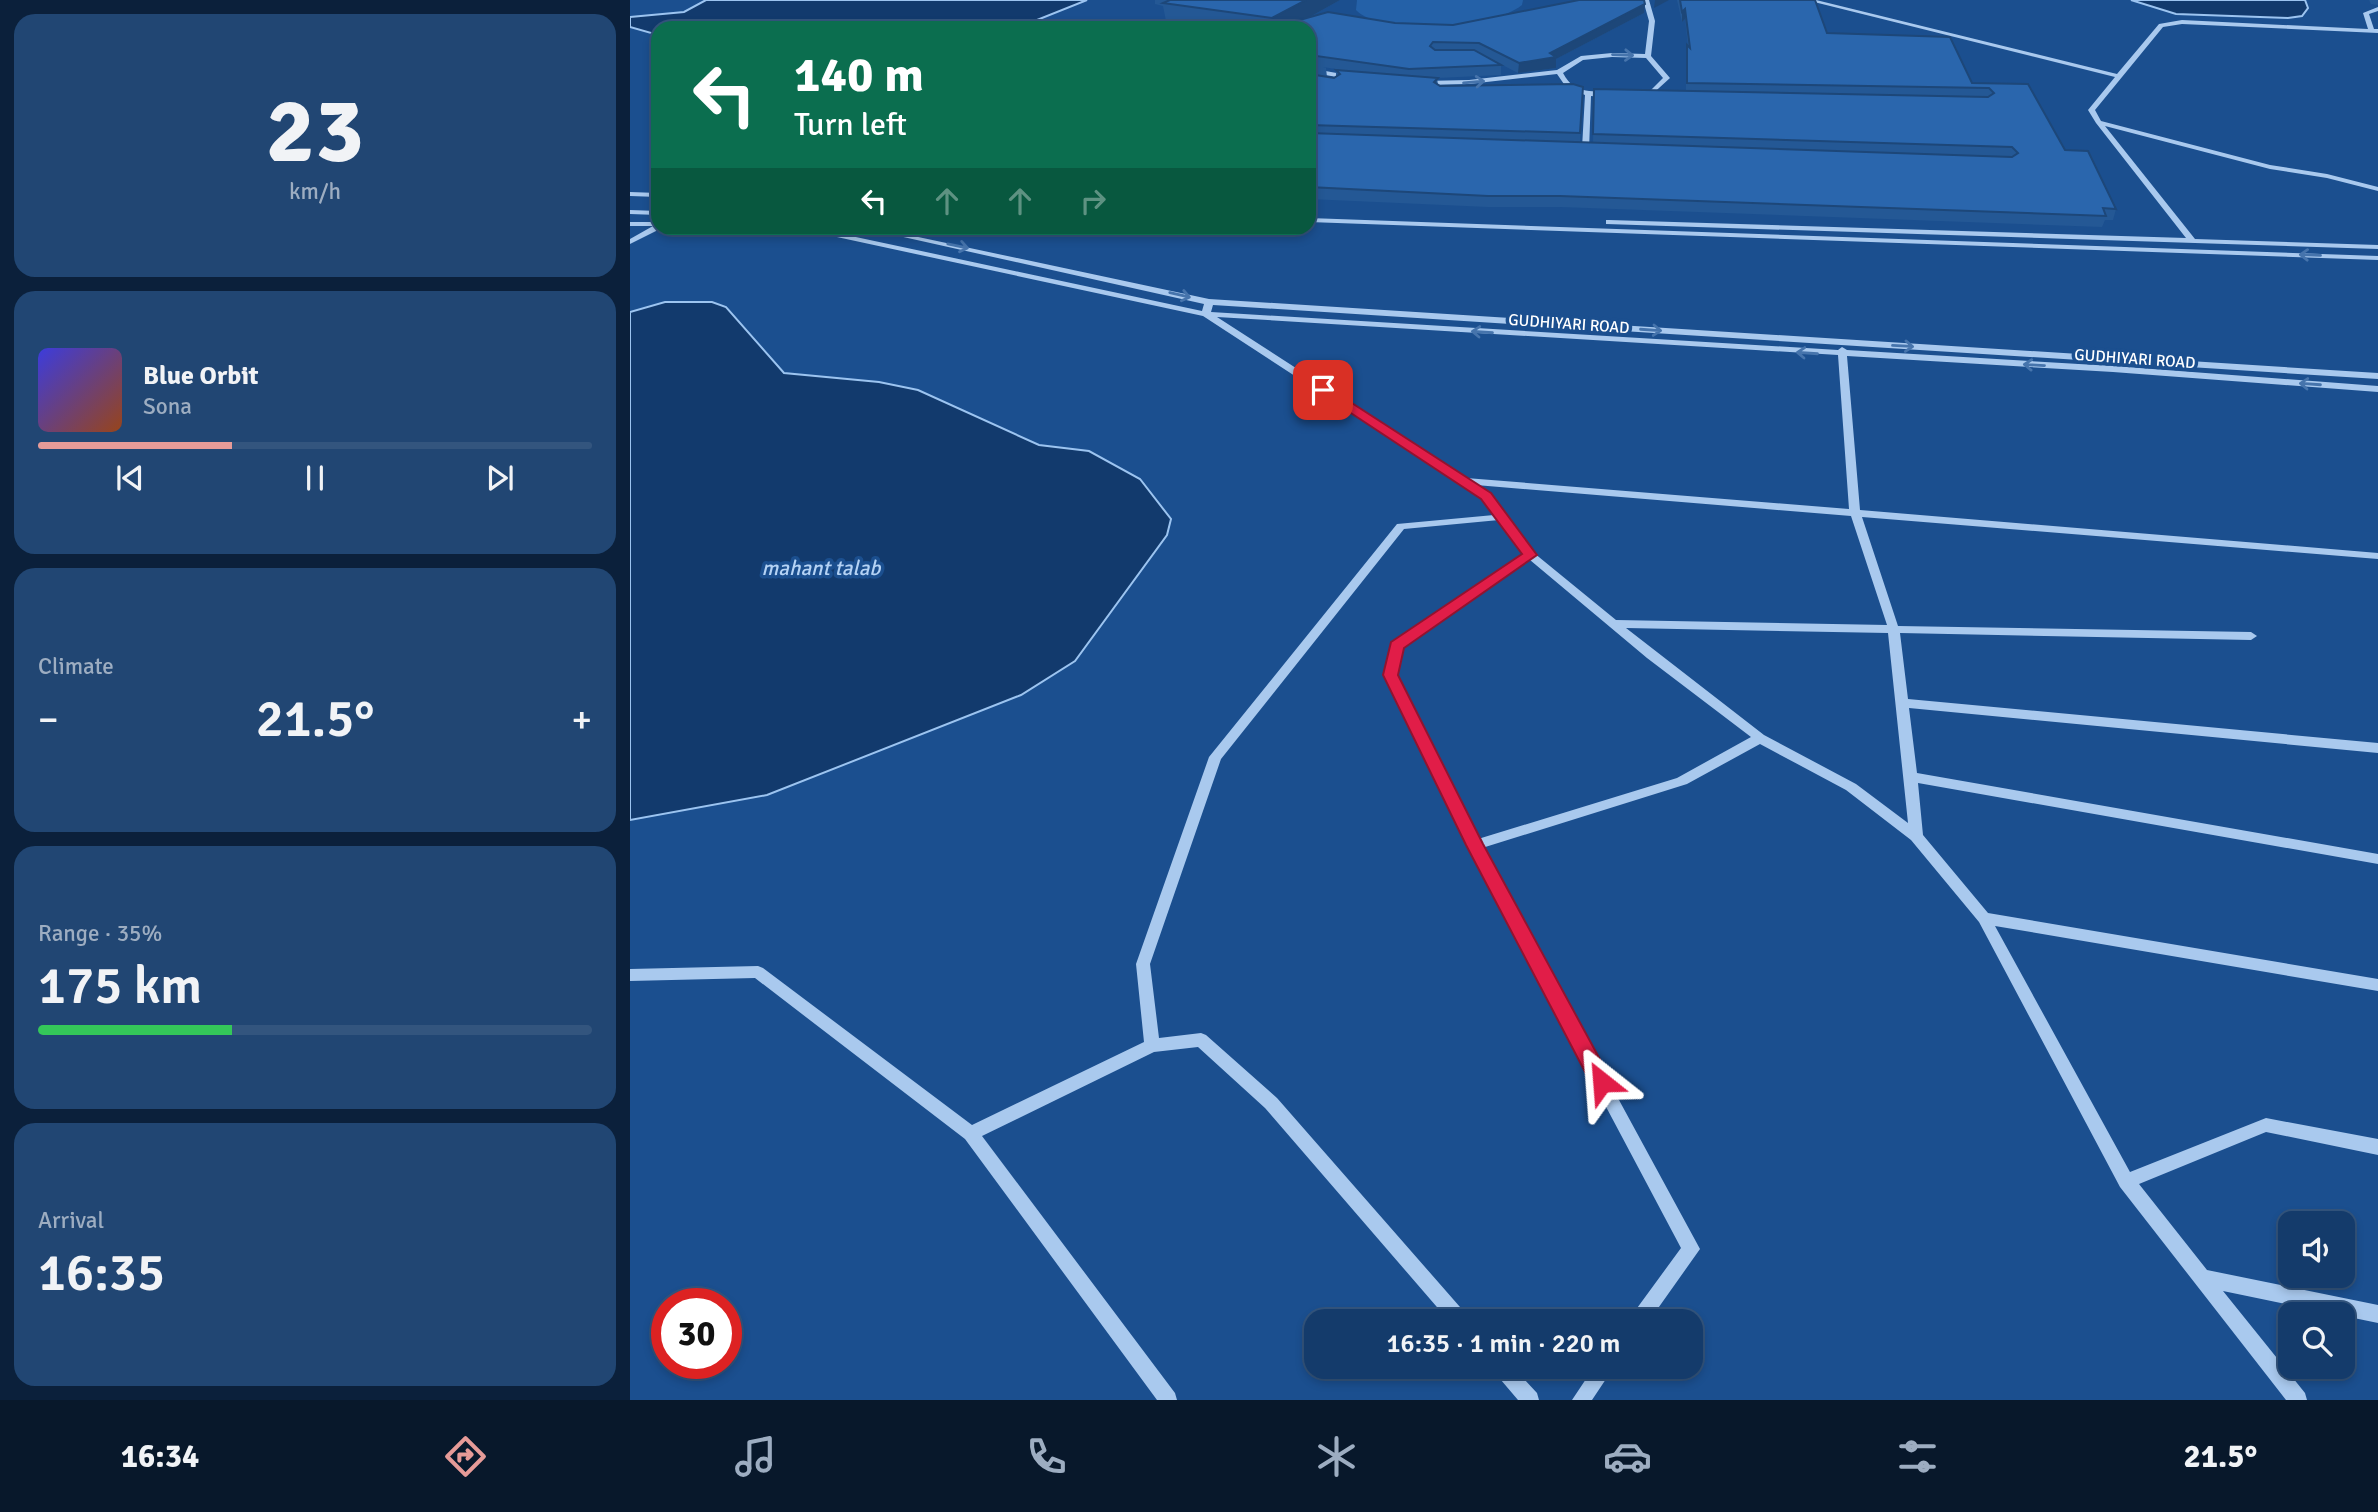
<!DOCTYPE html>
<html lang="en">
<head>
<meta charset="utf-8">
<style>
  body { margin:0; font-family:Signika,sans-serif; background:#214673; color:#f1f3f6; height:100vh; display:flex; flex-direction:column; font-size:26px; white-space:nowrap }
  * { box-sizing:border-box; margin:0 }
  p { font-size:23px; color:#9dadc1 }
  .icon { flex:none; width:38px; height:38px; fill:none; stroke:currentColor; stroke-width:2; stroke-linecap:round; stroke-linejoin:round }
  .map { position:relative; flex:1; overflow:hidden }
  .sheet { display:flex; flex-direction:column; gap:14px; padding:14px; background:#0b203b; width:630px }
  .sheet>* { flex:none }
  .hud { position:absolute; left:21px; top:21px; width:665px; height:214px; border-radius:21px; box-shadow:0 4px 10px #0003,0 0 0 2px #33557e; background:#0b6e4f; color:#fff; overflow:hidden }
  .tools { position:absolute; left:1648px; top:1211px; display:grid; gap:14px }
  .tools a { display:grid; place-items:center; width:77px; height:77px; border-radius:14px; background:#143b6b; box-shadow:0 4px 10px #0003,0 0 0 2px #33557e; font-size:35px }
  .speed { position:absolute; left:21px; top:1288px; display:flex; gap:14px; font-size:35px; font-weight:700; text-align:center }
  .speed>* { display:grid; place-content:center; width:91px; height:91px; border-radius:50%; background:#143b6b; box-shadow:0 4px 10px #0003,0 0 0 2px #33557e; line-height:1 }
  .speed .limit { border:10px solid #d22; background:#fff; color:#111 }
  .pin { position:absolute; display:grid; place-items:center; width:60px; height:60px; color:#fff; margin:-30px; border-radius:14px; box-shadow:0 4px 10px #0006 }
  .me { position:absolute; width:77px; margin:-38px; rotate:332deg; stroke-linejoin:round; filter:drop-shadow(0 0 5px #0008) }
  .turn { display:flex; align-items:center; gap:24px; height:147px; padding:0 28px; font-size:32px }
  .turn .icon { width:91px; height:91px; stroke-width:2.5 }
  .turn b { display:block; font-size:49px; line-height:60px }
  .lanes { display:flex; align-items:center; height:66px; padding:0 28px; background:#0003; justify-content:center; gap:35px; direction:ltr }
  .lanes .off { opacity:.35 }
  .big { font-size:52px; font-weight:600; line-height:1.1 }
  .sheet .widget { flex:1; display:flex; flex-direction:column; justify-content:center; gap:10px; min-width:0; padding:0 24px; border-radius:21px; background:#214673 }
  .sheet .dial { align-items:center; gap:0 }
  .dial b { font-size:91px; line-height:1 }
  .song { display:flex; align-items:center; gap:21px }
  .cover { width:84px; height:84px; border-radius:10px; background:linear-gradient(135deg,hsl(240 70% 55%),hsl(20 70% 35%)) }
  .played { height:7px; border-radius:4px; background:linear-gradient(90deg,#e69b98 35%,#33557e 35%) }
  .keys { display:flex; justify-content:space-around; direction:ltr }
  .heat { display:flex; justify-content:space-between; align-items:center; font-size:38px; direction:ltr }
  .charge { height:10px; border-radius:5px; background:linear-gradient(90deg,#34c759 35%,#33557e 0) }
  .trip { position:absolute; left:674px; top:1309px; width:399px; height:70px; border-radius:21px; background:#143b6b; box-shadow:0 4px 10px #0003,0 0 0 2px #33557e; font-weight:600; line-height:70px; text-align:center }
  .menu { display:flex; height:112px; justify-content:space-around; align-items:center; background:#08182b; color:#9dadc1 }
  .menu .icon { width:49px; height:49px }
  .menu .current { color:#e69b98 }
  .menu b { font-size:32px; color:#f1f3f6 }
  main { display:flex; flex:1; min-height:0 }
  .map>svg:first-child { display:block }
</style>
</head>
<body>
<main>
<section class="sheet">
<div class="widget dial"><b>23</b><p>km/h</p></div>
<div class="widget">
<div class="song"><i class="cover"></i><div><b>Blue Orbit</b><p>Sona</p></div></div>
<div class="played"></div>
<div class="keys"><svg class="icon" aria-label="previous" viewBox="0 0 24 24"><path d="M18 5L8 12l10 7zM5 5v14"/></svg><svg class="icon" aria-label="pause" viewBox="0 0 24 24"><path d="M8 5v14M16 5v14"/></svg><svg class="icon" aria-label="next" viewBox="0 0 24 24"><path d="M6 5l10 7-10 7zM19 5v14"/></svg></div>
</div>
<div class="widget"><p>Climate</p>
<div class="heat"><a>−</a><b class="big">21.5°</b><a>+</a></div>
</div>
<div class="widget"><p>Range · 35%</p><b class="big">175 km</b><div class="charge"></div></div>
<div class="widget"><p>Arrival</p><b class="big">16:35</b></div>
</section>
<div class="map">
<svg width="1748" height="1400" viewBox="0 0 1748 1400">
  <rect width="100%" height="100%" fill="#1b4f8f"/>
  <!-- green -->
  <path fill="#2461a8" d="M727,0h166l-1,5c-29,24 -139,33 -166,5z"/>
  <!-- water -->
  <path fill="#123a6d" stroke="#9cc4f0" stroke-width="2" d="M76,0h381l-70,28h-359v7l-28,-8v-10l54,-5z
    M1501,0h174l3,8 -6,8 -14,2 -112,-4z
    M35,302h47l14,5 58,66 95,9 39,8 121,55 50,6 51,28 31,40 -4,16 -92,126 -54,34 -254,100 -137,25v-508z"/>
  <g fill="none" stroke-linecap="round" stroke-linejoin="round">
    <!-- minor -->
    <path fill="#a9c9ee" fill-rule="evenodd" d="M1013,0h6l6,21 -4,35 19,22 -22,20 -3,-2 18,-18 -17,-20 -34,-1 -29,3 -20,13c13,25 31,14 51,23l-3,2 -20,-2 -2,54 -7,-2 3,-53 -19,-8 -9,-13 -88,10 -45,1 -3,-2 3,-2 45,-1 88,-10 24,-14 31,-3 33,1 4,-33z
      M1176,0h10l301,74 42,-50 23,-4 186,9 -5,-16 15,-6v4l-9,3 5,15h4v4l-196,-9 -19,3 -68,83 6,11 169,44 57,9 51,13v4l-51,-13 -57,-9 -165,-43 90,113 183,6v4l-772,-25v-4h3l577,18 -90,-115 -8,-13 27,-33z
      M679,68l44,8 3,2 -3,2 -44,-8z
      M0,192l28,1v4l-28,-1z
      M0,210l28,1v4l-28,-1z
      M679,218l1069,38v4l-1069,-38z
      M0,222h28v6h4l-32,16v-5l23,-13h-23z
      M132,228l61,2 379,81 2,-7 -341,-76h13l333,71 1169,74v6l-1165,-74 -2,7 627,38 4,-3 5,3 266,16 265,20v6l-265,-20 -266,-16 13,154 518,43v6l-516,-42 36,109 353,6 6,4 -6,4 -351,-7 8,66 470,44v10l-469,-45 8,65 461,81v10l-460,-81 5,52 65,78 390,66v12l-383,-65 135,246 136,-54 112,21v16l-112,-23 -127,52 68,86 171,35v18l-155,-32 82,102 2,7h-21l-166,-213 -141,-265 -68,-82 -65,-50 -86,-46 -73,40 -205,64 218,401 -51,72h-20l3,-6 49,-67 -214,-403 -82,-170 8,-32 131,-89 -25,-34 -95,9 -183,230 -71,205 9,74 42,-5 5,2 71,63 190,217 3,6h-21l-184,-213 -67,-61 -44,5 -172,84 193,257 2,7h-20l-192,-261 -210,-161 -125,3v-12l128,-3 5,2 209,157 172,-83 -8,-78 73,-207 188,-233 97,-9 -12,-17 -279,-182 -380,-82 -57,-4zM587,317l621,38 11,154 -383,-31zM846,485l375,31 36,109 -271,-5 -82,-67 -44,-59zM900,560l117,98 104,79 -74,41 -199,61 -81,-164 6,-27zM996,628l262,5 20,190 -52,-39 -92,-49z
      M862,1367h21l24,26 2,7h-21l-23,-27z
      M964,1367h20l-22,33h-20z"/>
  </g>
  <!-- wall -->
  <path fill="#245895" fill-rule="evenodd" d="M525,0h185l-30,17 85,6 58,2 192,-21 -1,9 -88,46v9l-38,5 -39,-20 22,12v10l-64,3 1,7 2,1 143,1 -3,55 13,1 1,-54 92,2v-35l2,-10 -3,-27 -3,3 -5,-22h138l12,33 145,50 56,1 37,66 51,59 -3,11h-8l-3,7 -542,-20h-72l-179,-8v-171h-98l-45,-7 -3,-15 -8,-2zM693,67l25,4 -12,-1v6l-2,2 -7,-1 -1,-9z
    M1739,0h9v5l-7,-1z"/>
  <!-- shaded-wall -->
  <path fill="#1d4779" d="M676,0h34l-50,28h-17l-1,-10z
    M1025,0h14l-15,8z
    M1015,4l-1,9 -88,46v9l-38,5 1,-10 31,-10z
    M1055,9v10l-3,3v-10z"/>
  <!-- building -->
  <path fill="#2a66ad" stroke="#1d4779" stroke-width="2" d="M540,0h136l-34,18 -109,-15z
    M949,0h65l1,4 -95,49 6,4 -37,6 -40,-20 -46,-1 -3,4 5,4h39l27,15 -92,4 -100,-14v-27h-38l57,-16 67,11 58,2z
    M1050,0h135l12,33 123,4 22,46 56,1 37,66 23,1 28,58 -13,-1 3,8 -546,-20h-72l-179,-9v-54l703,24 6,-4 -6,-6 -419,-13 1,-45 394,8 6,-4 -5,-5 -302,-5v-38l3,3 -5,-39 -3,3z
    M706,70l102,8 -4,4 6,4 133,-2 10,3 -3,46 -271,-8v-51l25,4 6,-4z"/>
  <!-- one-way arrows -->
  <defs><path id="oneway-shaft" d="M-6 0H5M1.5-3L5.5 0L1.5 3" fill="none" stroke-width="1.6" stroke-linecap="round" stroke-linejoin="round" transform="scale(1.75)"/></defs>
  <g stroke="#4674ac">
    <use href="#oneway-shaft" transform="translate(993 55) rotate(2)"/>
    <use href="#oneway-shaft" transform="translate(844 82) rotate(-5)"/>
    <use href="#oneway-shaft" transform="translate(328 246) rotate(12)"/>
    <use href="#oneway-shaft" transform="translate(1680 255) rotate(-178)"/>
    <use href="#oneway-shaft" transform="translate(550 295) rotate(13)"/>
    <use href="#oneway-shaft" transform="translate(1021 330) rotate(4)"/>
    <use href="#oneway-shaft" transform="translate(852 332) rotate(-176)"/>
    <use href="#oneway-shaft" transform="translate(1273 346) rotate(3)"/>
    <use href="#oneway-shaft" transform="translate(1177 353) rotate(-176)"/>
    <use href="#oneway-shaft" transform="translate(1404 365) rotate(-177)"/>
    <use href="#oneway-shaft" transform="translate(1680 384) rotate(-176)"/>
  </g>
  <!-- route -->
  <path fill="#e11d48" stroke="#92132f" stroke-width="2" d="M689,387h8l164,106 46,62 -133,93 -6,27 85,169 126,232 3,6 -3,7 -7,3 -8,-3 -128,-244 -83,-170 8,-33 131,-88 -41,-55 -162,-107z"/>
  <g text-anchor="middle" stroke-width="7" stroke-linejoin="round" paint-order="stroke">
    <!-- far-street labels -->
    <g font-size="16" fill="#fff" stroke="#1b4f8f">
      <text transform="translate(939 323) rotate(4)" y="6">GUDHIYARI ROAD</text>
      <text transform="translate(1505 358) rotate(4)" y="6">GUDHIYARI ROAD</text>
    </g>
    <!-- water labels -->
    <g font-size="21" font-style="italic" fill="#b5d3f5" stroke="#1b4f8f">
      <text x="191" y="575">mahant talab</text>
    </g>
  </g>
</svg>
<div class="tools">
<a><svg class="icon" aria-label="sound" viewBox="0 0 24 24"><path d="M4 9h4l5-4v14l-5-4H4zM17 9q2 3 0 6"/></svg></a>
<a><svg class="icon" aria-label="search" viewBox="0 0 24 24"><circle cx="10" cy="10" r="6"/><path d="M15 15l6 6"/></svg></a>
</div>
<div class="speed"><div class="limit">30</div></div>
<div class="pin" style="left:693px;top:390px;background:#d93025"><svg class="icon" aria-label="arrive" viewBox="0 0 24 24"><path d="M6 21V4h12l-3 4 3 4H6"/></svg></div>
<svg class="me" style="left:972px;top:1082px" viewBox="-20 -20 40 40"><path d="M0-17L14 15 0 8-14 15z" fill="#e11d48" stroke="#fff" stroke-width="4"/></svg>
<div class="trip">16:35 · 1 min · 220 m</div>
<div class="hud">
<div class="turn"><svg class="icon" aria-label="left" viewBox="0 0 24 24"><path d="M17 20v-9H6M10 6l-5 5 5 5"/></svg><div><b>140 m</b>Turn left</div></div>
<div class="lanes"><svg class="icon" aria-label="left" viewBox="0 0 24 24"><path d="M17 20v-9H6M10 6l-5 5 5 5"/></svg><svg class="icon off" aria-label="ahead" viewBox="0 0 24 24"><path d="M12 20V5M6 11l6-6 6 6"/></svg><svg class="icon off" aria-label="ahead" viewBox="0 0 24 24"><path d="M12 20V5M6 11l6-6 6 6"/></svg><svg class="icon off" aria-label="right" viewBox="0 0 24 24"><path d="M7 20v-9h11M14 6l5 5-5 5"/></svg></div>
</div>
</div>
</main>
<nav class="menu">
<b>16:34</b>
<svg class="icon current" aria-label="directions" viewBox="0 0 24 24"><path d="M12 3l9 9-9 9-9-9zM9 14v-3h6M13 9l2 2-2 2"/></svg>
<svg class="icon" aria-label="music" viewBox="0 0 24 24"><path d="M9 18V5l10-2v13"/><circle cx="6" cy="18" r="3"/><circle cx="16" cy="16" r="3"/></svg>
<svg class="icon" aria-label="phone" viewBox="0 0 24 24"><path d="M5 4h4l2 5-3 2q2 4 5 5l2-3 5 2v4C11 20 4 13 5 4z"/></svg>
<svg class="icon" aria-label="climate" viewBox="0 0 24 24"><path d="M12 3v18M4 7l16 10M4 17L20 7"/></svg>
<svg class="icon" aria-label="car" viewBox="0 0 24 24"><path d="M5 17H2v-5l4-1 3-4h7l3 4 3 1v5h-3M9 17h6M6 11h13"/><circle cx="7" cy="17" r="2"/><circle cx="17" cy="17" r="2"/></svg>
<svg class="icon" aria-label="filters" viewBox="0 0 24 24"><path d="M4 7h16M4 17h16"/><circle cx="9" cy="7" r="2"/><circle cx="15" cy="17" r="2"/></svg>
<b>21.5°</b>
</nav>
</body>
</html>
